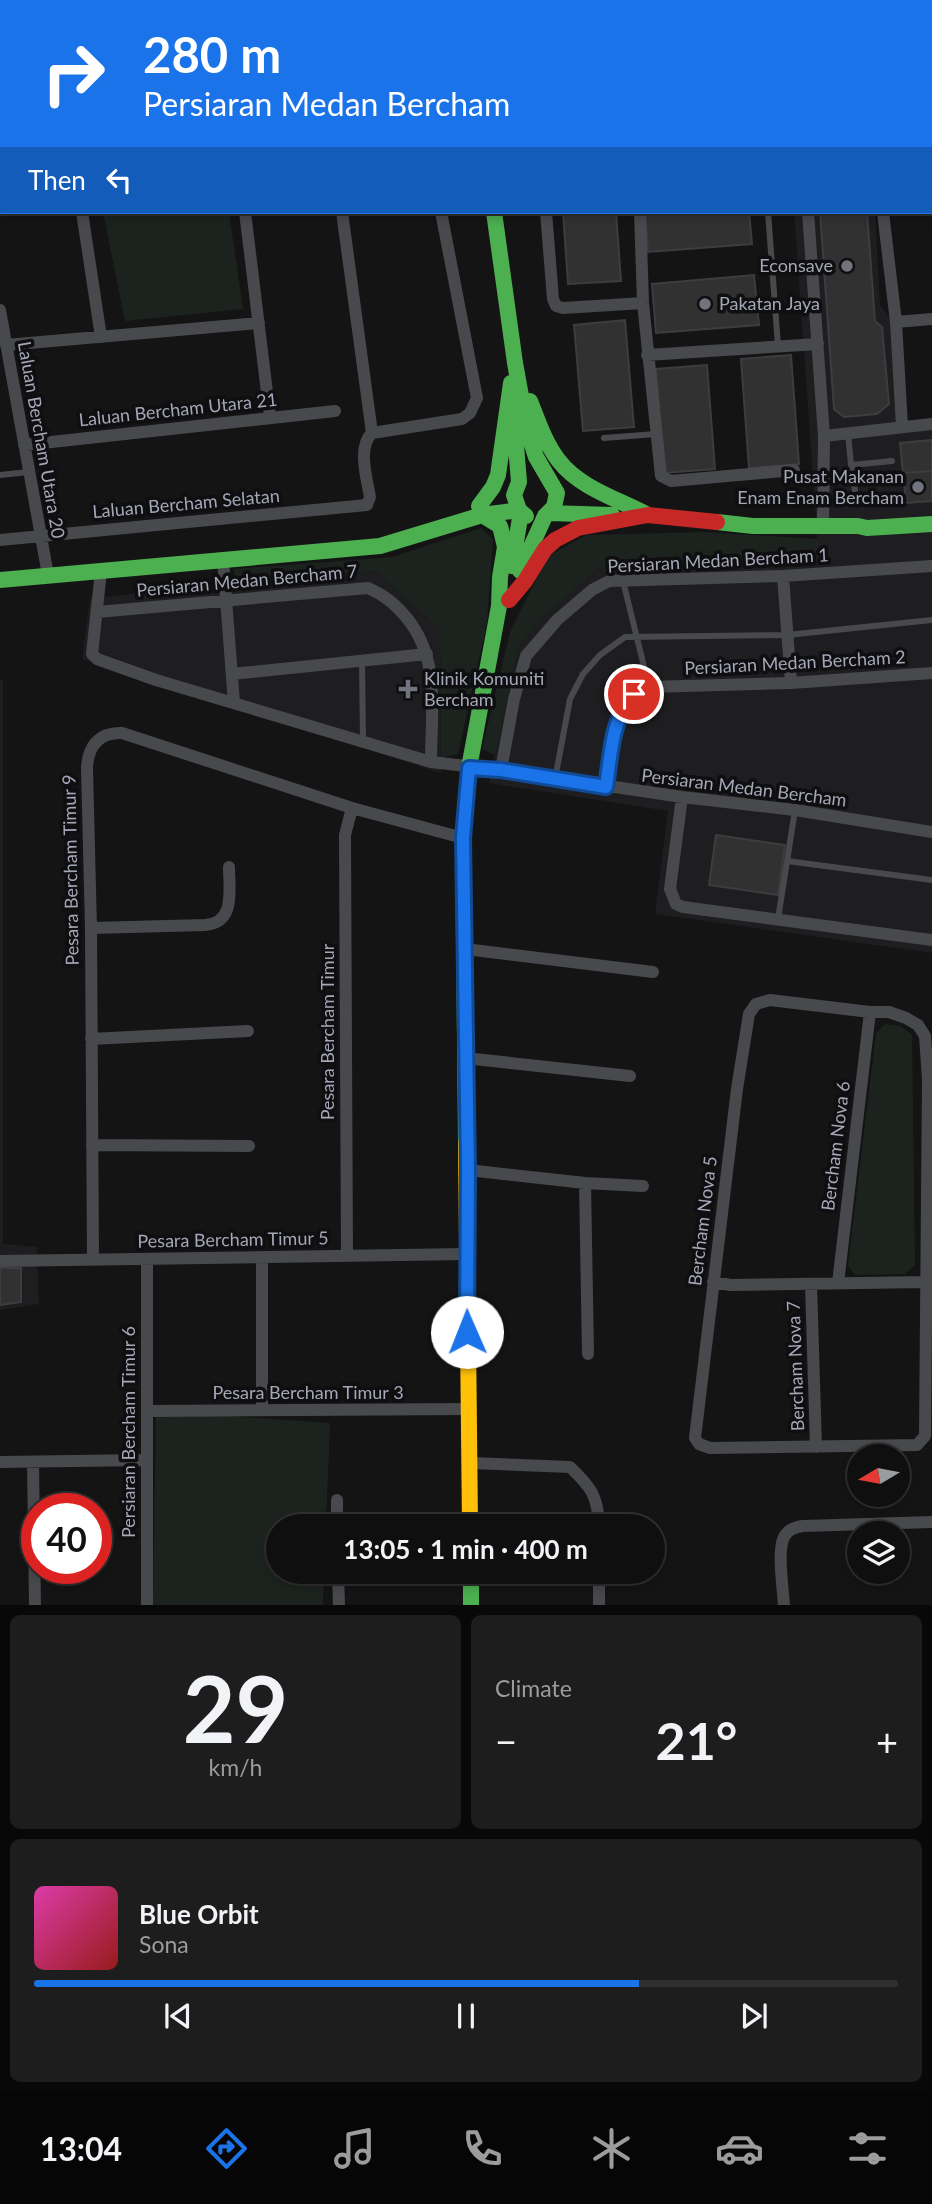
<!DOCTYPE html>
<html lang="en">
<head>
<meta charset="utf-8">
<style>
  body { margin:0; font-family:Lato,sans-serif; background:#1d1d1d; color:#f1f3f6; height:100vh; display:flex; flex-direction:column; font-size:26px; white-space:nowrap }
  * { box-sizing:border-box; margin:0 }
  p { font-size:23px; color:#9b9c9e }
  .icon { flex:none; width:38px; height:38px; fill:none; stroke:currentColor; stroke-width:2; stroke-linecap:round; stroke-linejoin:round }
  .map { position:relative; height:1605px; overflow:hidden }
  .details { display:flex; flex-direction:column; gap:10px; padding:10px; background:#080808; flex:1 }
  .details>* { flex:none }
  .banner { position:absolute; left:0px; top:0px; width:933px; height:214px; box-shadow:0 4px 10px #0003,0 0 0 2px #2f2f2f; background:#1a73e8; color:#fff; overflow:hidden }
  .needle { width:46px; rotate:260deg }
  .tools { position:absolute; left:847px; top:1444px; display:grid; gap:14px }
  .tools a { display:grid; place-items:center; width:63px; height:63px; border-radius:50%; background:#0f0f0f; box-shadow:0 4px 10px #0003,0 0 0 2px #2f2f2f; font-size:35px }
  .speed { position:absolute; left:21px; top:1493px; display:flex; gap:14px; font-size:35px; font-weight:700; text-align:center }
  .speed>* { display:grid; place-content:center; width:91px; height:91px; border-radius:50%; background:#0f0f0f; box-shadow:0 4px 10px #0003,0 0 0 2px #2f2f2f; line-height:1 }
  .speed .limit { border:10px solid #d22; background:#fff; color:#111 }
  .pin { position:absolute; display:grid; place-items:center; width:60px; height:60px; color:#fff; margin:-30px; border:4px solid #fff; border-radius:50%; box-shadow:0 2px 7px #0007 }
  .me { position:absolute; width:77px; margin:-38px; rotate:359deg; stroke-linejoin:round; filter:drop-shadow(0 0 5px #0008) }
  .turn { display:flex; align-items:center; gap:24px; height:147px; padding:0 28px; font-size:32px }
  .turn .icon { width:91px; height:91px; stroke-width:2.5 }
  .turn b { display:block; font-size:49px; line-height:60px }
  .then { display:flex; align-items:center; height:66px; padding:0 28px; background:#0003; gap:14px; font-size:26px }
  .big { font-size:52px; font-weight:700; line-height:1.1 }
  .details .card { flex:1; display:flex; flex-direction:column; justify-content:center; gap:10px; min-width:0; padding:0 24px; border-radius:10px; background:#1d1d1d }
  .details .dial { align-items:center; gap:0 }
  .dial b { font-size:91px; line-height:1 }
  .song { display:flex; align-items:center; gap:21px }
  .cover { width:84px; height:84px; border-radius:10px; background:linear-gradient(135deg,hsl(320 70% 55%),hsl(0 70% 35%)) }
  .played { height:7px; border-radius:4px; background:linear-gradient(90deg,#1a73e8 70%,#2f2f2f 70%) }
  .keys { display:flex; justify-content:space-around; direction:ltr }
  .heat { display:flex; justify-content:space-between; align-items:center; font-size:38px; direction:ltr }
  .details .tiles { flex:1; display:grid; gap:10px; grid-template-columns:1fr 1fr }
  .card:last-child { grid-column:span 2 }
  .trip { position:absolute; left:266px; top:1514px; width:399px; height:70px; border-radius:35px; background:#0f0f0f; box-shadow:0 4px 10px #0003,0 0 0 2px #2f2f2f; font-weight:700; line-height:70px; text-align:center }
  .menu { display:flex; height:112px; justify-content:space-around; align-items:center; background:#060606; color:#9b9c9e }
  .menu .icon { width:49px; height:49px }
  .menu .active { color:#1a73e8 }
  .menu b { font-size:32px; color:#f1f3f6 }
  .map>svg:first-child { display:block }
</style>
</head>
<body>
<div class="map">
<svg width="932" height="1606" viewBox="0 0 932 1606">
  <rect width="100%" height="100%" fill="#141414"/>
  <!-- built -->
  <path fill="#1e1e20" d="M794,212h81l5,93 14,19 7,102 31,-2v529l-277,-39 13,-103 -179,-28 30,-137 22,-27 59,-52 219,-5z
    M375,571l65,59 1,143 -359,-114 8,-61z
    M0,680h3v564l34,3 2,57 -39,6z"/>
  <!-- green -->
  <path fill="#1c231e" d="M103,212h126l14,97 -118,12z
    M481,528l12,11 -6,84 -29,131 -17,4 -1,-128 -65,-59 -140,13 -1,-15 158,-12z
    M704,532l114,7 1,23 -219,5 -59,52 -22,27 -24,109 -13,-6 28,-117 38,-76 39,-21z
    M885,1024l16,2 11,9 3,230 -10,9 -50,1 -7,-10 28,-232z
    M156,1411l174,12 -4,103h-48v46h46l-1,33 -170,1z"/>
  <!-- building -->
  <path fill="#313132" stroke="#3d3d40" stroke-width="2" d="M563,212h53l5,69 -53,3z
    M645,212h104l3,32 -104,8z
    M820,212h47l8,109 7,6 7,77 -12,10 -33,3 -10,-8z
    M754,275l5,50 -103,8 -4,-49z
    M625,320l9,107 -51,4 -9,-106z
    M791,355l8,109 -50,4 -8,-109z
    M707,365l8,104 -51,4 -8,-104z
    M932,440v31l-29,2 -3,-30z
    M932,471v30l-26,2 -3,-30z
    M716,835l69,10 -7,50 -69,-10z
    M0,1268h21v34l-21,3z"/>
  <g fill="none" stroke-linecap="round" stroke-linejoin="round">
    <!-- lane -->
    <path stroke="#48494d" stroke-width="6" d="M820,0v2
      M843,0v2
      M768,212l10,134
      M848,433l3,32 41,-4
      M604,438l52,-4
      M851,465l6,39
      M0,475l29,-3
      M623,581l26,106
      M362,661l1,81
      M555,779l15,-80 13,-25 17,-19 25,-18 162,-2 145,-15
      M787,861l145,19
      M778,919l17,-109"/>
    <!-- street -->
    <path stroke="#48494d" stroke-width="12" d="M47,0v2
      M317,0v2
      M416,0v2
      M863,0l1,2
      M82,212l19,125
      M245,212l25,205
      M546,212l7,87 3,7 7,2 80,-5
      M640,212l3,91 18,173 10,5 123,-11
      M808,212l16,224 -1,90
      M883,212l13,110
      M0,310l48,265
      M6,345l253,-22
      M647,355l171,-11
      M902,426l-6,-104 36,-3
      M372,433l90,-14 8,-6 7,-15 -36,-186
      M824,436l108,-12
      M24,445l311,-34
      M0,540l367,-35 3,-8c-3,-18 -13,-50 2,-64l-30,-221
      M223,560l11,143
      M101,571l-9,83 5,5 59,21 275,82 70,8 181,27 113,13 137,22
      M783,576l8,107
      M97,612l271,-24c16,7 26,15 38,29 35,42 25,94 25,145
      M232,674l195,-20
      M501,770l13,-71 12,-43 31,-36 35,-30 17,-9 174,-5 149,-10
      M606,787c4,-28 3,-74 28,-93 4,-3 10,-5 15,-7l142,-4 141,-10
      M682,797l-12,92 6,15 7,3 249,33
      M91,928l114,-3c31,-2 24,-36 24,-58
      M465,949l188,23
      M770,1000l100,12h19l17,6 12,7 7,11 3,43 -3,357 -8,9 -207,3 -11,-4 -4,-6 42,-349 12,-75 7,-10z
      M91,1039l157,-8
      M465,1058l165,18
      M92,1145l157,1
      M468,1170l117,13 58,3
      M585,1183l3,171
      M347,1256l-2,-421 7,-27
      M262,1257v153
      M93,1260l-2,-332 -4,-160c1,-21 11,-36 35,-35l230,75 111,30
      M0,1261l466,-7
      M713,1282l18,3 195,-3
      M838,1283l32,-271
      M811,1284l5,163
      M147,1411l321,-2
      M0,1462l147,-2
      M33,1462l2,144
      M470,1463l100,4c21,20 28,29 29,59
      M337,1500v26
      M338,1572l1,34
      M599,1572v34
      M147,1606v-347
      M784,1606c-1,-18 -7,-55 0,-69 4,-8 11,-10 19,-11l129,-4"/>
    <!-- fast -->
    <path stroke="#4caf50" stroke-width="16" d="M494,212l21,151 12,66 9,28 21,36 -3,14 -9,9 -25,55
      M530,401c8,20 15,42 29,60 21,27 59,38 89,54
      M513,409l6,73 -5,13 5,15 7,6
      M479,506l14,-19 5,-12 13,-92
      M549,513l63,2
      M717,522l36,4h105l9,2 65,-4
      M512,566l9,-54
      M0,580l380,-34 102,-31 37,-5
      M466,1143l-3,-305 6,-70 30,-162 1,-29 5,-30 -5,-21 -18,-11
      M471,1572v34"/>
    <!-- slow -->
    <path stroke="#ffc107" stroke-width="16" d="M466,0v2
      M466,1143l4,383"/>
    <!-- jam -->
    <path stroke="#c62828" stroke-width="16" d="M509,600l16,-19 20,-32 10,-9 23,-12 70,-13 69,7"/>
  </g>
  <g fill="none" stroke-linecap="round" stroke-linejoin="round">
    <defs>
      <path id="route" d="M467,1332l1,-162 -5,-332 6,-70 32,2 105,17c5,-32 5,-68 28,-93"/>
    </defs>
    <!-- route casing -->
    <use href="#route" stroke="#114b97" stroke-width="18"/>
    <!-- route -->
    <use href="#route" stroke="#1a73e8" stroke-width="12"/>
  </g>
  <!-- markers -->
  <g fill="#72747d" stroke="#0f0e10" stroke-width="2.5">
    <circle cx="847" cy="266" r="7"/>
    <circle cx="705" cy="304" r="7"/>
    <circle cx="918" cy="487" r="7"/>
    <path d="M404.5 678.5h7v7h7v7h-7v7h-7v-7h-7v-7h7z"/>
  </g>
  <g text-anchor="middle" stroke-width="7" stroke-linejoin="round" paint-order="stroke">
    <!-- poi labels -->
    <g font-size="18" fill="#a4a7b6" stroke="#0f0e10" text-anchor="end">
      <text x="833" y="272">Econsave</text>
      <text x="719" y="310" text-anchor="start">Pakatan Jaya</text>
      <text x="904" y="483">Pusat Makanan<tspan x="904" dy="21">Enam Enam Bercham</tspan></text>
      <text x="424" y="685" text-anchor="start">Klinik Komuniti<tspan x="424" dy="21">Bercham</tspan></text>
    </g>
    <!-- street labels -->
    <g font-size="18" fill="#a4a7b6" stroke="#0f0e10">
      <text transform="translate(178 410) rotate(-6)" y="6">Laluan Bercham Utara 21</text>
      <text transform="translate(41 440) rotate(80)" y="6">Laluan Bercham Utara 20</text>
      <text transform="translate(186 504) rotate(-5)" y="6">Laluan Bercham Selatan</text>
      <text transform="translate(718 561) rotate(-3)" y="6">Persiaran Medan Bercham 1</text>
      <text transform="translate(247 581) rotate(-5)" y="6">Persiaran Medan Bercham 7</text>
      <text transform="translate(795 663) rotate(-3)" y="6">Persiaran Medan Bercham 2</text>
      <text transform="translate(744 788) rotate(7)" y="6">Persiaran Medan Bercham</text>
      <text transform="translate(71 870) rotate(-91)" y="6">Pesara Bercham Timur 9</text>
      <text transform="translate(328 1032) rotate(-90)" y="6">Pesara Bercham Timur</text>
      <text transform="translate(836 1146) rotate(-83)" y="6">Bercham Nova 6</text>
      <text transform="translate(703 1221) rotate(-83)" y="6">Bercham Nova 5</text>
      <text transform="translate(233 1240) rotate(-1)" y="6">Pesara Bercham Timur 5</text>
      <text transform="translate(796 1366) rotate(-92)" y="6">Bercham Nova 7</text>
      <text x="308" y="1399">Pesara Bercham Timur 3</text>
      <text transform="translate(129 1432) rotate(-90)" y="6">Persiaran Bercham Timur 6</text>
    </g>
  </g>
</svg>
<div class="tools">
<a><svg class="needle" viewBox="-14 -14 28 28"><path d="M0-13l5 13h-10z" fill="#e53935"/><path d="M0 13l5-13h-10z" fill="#9b9c9e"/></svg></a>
<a><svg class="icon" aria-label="layers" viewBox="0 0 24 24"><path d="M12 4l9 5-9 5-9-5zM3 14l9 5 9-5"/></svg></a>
</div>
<div class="speed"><div class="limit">40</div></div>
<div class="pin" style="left:634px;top:694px;background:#d93025"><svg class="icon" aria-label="arrive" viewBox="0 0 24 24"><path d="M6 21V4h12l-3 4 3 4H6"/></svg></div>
<svg class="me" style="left:467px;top:1332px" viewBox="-20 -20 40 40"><circle r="19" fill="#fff"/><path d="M0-13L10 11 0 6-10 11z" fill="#1a73e8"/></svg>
<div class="trip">13:05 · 1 min · 400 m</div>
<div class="banner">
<div class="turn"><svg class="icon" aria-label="right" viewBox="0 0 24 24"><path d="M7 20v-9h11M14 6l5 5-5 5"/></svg><div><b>280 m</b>Persiaran Medan Bercham</div></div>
<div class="then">Then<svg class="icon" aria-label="left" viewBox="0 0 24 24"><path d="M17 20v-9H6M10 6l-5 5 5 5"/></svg></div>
</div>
</div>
<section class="details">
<div class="tiles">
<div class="card dial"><b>29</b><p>km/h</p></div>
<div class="card"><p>Climate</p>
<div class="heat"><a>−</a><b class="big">21°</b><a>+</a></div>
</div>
<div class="card">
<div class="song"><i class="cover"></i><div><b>Blue Orbit</b><p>Sona</p></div></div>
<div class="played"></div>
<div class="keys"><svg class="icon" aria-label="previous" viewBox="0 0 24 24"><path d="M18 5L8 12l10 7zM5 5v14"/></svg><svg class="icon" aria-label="pause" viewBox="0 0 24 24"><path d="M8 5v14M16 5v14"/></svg><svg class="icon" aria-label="next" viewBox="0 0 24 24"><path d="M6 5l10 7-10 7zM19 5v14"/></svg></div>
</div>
</div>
</section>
<nav class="menu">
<b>13:04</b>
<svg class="icon active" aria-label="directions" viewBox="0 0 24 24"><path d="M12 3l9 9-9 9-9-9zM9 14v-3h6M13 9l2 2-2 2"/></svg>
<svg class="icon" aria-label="music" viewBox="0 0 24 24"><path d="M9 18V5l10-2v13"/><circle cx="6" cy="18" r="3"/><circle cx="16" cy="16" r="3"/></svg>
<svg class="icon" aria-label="phone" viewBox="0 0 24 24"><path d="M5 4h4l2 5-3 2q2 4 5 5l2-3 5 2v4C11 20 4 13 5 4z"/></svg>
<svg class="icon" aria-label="climate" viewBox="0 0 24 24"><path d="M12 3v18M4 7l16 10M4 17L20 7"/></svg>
<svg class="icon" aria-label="car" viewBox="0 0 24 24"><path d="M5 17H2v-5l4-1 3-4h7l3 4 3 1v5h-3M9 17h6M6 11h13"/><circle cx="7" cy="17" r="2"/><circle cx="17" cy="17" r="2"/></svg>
<svg class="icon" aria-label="filters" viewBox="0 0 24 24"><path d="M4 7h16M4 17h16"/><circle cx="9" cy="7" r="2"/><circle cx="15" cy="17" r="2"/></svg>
</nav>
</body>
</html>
